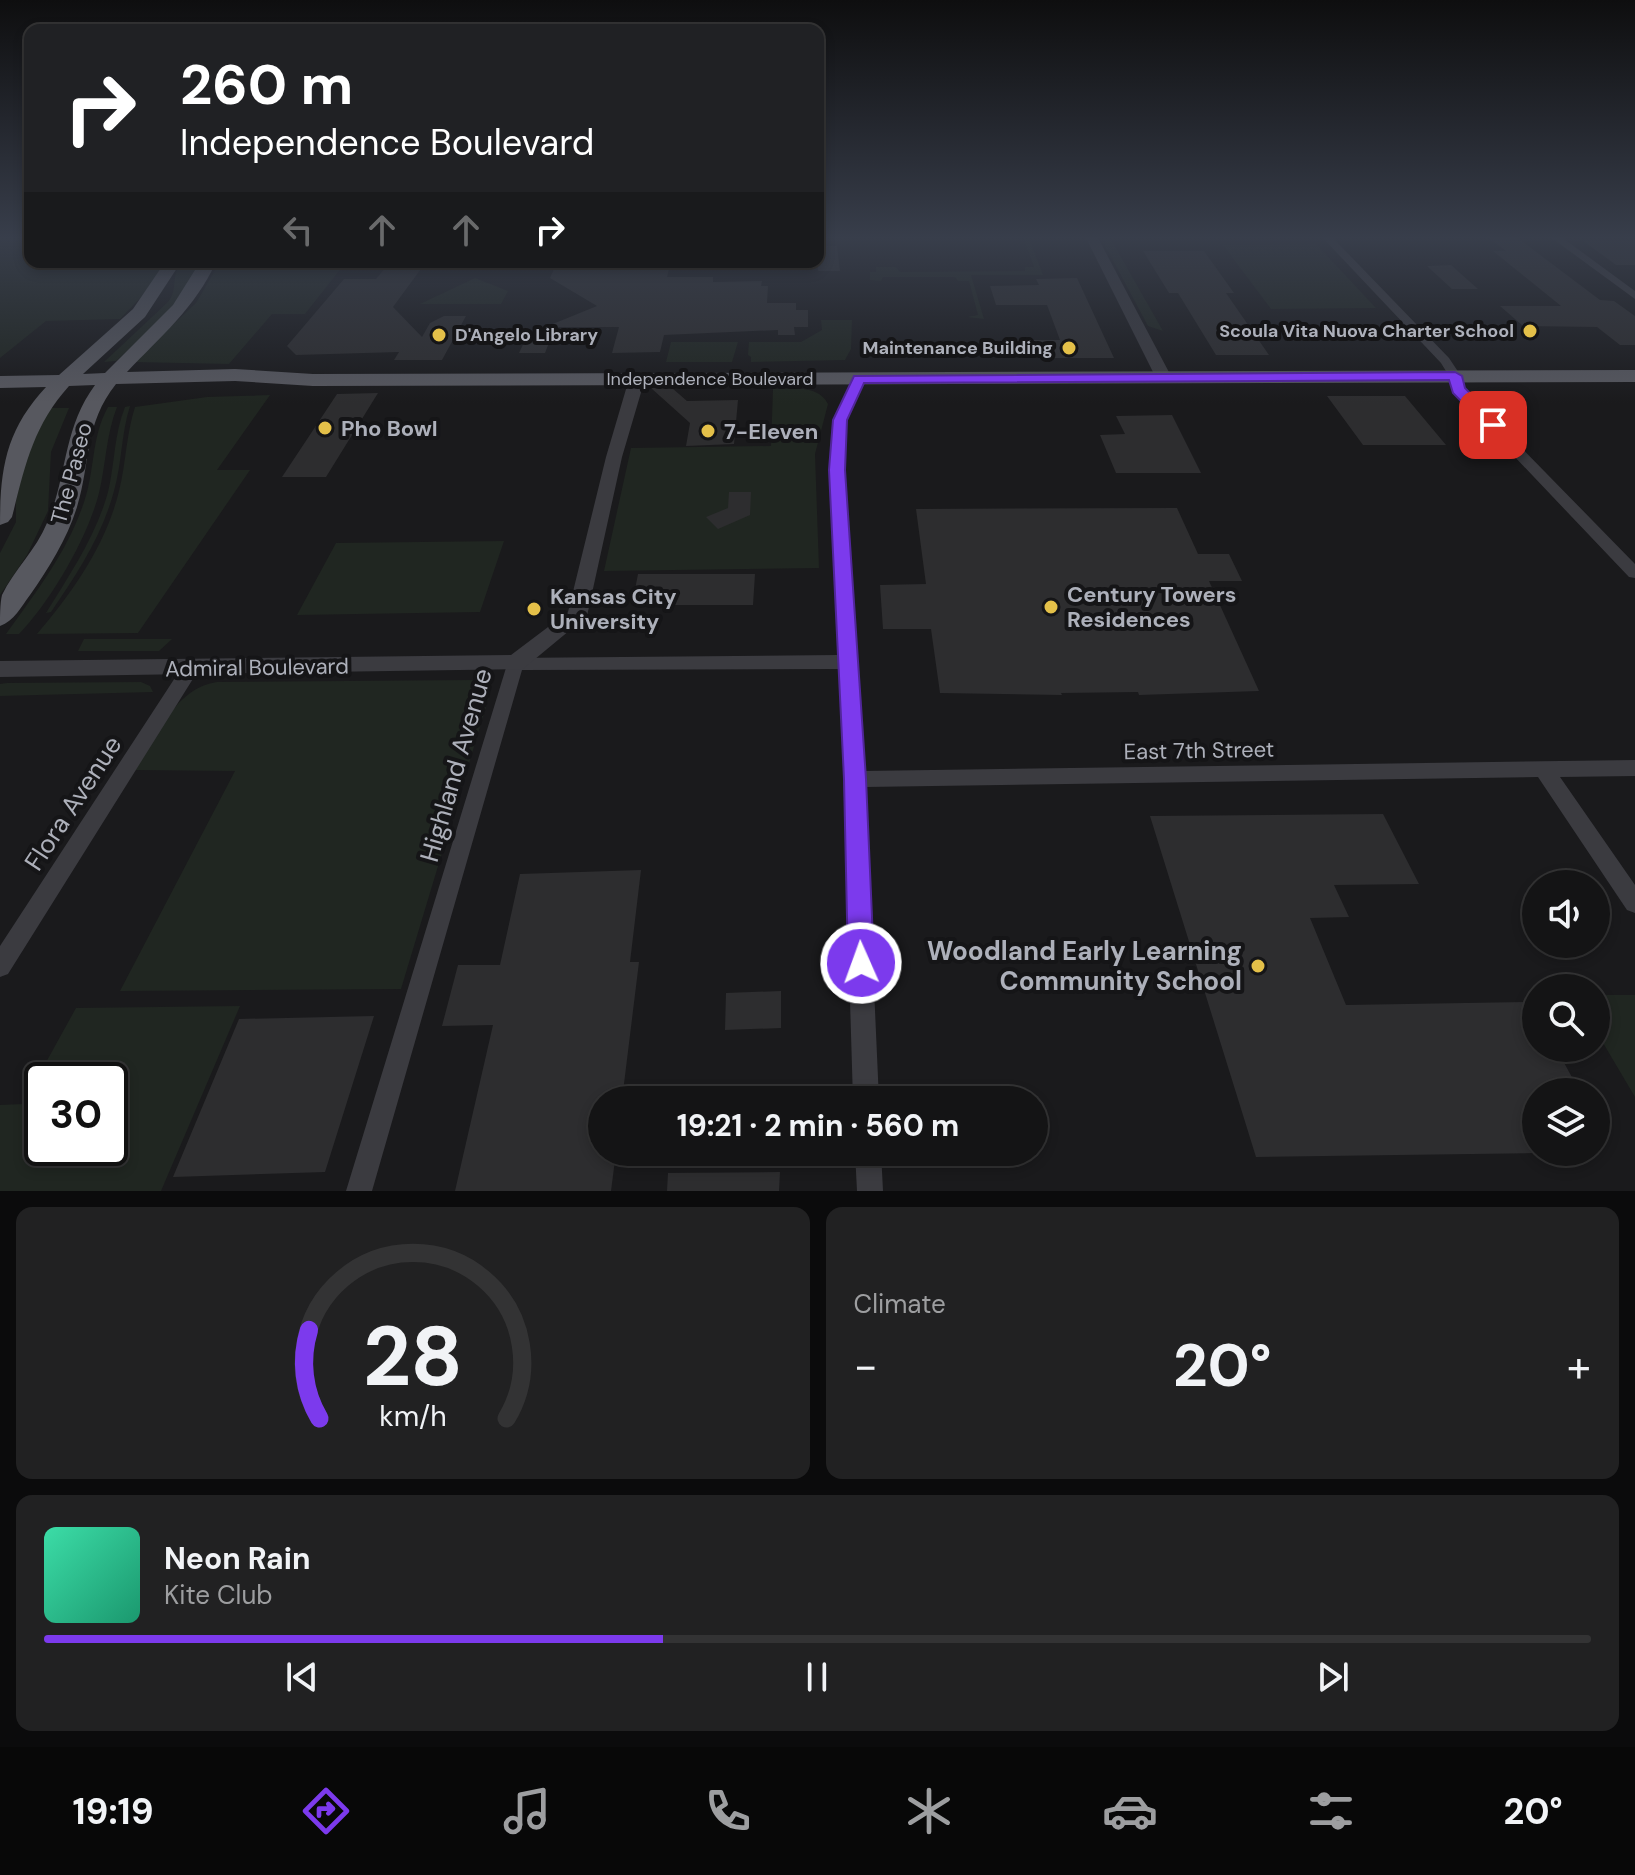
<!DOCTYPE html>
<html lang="en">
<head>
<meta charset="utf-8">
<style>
  body { margin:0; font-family:"DM Sans",sans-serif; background:#212122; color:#f1f3f6; height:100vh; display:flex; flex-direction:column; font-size:30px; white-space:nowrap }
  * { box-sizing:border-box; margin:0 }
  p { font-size:26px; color:#9d9ea0 }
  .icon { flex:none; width:44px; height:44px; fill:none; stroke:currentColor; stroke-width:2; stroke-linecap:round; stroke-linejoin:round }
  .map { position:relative; height:1191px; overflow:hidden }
  .side { display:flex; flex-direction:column; gap:16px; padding:16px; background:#0b0b0c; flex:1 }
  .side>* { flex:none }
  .top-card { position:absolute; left:24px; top:24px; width:800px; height:244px; border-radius:16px; box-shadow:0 4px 12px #0003,0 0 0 2px #333334; background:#202124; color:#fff; overflow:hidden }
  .tools { position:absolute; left:1522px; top:870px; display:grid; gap:16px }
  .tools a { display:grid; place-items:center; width:88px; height:88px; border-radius:50%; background:#141415; box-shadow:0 4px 12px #0003,0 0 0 2px #333334; font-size:40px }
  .speed { position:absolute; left:24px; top:1062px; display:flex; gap:16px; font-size:40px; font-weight:700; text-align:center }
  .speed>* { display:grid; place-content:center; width:104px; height:104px; border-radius:50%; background:#141415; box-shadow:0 4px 12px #0003,0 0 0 2px #333334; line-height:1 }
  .speed .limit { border:4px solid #111; border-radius:12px; background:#fff; color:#111 }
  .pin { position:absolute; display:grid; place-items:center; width:68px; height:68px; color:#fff; margin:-34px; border-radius:16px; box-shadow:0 4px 12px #0006 }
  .me { position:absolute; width:88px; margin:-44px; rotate:358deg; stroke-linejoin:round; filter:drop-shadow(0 0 6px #0008) }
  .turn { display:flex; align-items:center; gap:28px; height:168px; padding:0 24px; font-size:36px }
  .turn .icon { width:104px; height:104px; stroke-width:2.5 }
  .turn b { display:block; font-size:56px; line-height:68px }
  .lanes { display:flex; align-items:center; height:76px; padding:0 24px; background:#0003; justify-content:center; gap:40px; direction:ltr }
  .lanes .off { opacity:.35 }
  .big { font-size:60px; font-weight:700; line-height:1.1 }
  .side .widget { flex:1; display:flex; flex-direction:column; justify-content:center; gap:12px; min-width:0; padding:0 28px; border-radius:16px; background:#212122 }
  .side .dial { align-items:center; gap:0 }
  .dial svg { height:208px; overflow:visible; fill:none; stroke:#333334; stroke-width:7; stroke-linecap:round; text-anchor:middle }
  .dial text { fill:#f1f3f6; stroke:none }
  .song { display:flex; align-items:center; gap:24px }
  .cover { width:96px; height:96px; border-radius:12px; background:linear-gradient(135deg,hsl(160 70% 55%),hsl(160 70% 35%)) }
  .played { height:8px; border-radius:4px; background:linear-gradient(90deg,#7c3aed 40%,#333334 40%) }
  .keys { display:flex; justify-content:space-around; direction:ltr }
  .heat { display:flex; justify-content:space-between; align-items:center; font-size:44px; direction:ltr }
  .side .tiles { flex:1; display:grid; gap:16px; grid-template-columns:1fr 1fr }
  .widget:last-child { grid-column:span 2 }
  .trip { position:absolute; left:588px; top:1086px; width:460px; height:80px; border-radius:40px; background:#141415; box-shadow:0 4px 12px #0003,0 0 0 2px #333334; font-weight:700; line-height:80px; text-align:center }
  .tab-bar { display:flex; height:128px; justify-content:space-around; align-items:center; background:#080808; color:#9d9ea0 }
  .tab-bar .icon { width:56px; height:56px }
  .tab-bar .on { color:#7c3aed }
  .tab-bar b { font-size:36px; color:#f1f3f6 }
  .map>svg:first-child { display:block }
</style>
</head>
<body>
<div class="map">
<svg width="1635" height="1191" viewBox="0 0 1635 1191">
  <rect width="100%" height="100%" fill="#1a1a1c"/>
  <!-- green -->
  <path fill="#202621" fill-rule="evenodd" d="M0,236h30v26h136l-24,34 -22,23 -74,2 -46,37z
    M1013,236h15l15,39h-72l13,44 -17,-2 11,-2 -9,-34h-11l-3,-4h-72l-2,4 -11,-1v-8h6v-5h20l4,5 125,-1v-4h9l-10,-28z
    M1100,236h9l54,95 -15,-5z
    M1316,244l60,64 -105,1 -48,-64z
    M197,262c-11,40 -52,72 -81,99l-12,1 64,-60c10,-12 3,-25 12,-37z
    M220,262h126l-41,52h-33l-43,50 -96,-2 63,-59z
    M475,278l33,13 -7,13h-81z
    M821,320h31l-1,29 -6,11 -94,2v-5l-3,-2 1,-13h52l21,-12z
    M671,342h67l-6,20h-66z
    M773,389c18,0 45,-5 55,15l-13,50 4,114 -215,3 27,-123 140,-2z
    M270,395l-53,75h33l-112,163 -101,1c35,-41 69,-89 82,-143 7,-28 7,-56 16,-84l72,-10z
    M130,406c-9,29 -8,57 -16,85 -12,45 -37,83 -63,121l-5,1c24,-39 50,-77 62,-121 7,-29 6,-58 17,-85z
    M108,407h9c-11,28 -11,57 -18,86 -11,44 -48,108 -80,141h-13c30,-42 62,-83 78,-132 11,-31 7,-65 24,-95z
    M49,408h20l-18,44 -3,59 -21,44 -27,40v-42l16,-31v-21l10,-44z
    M504,541l-24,71 -183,3 39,-72z
    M84,639h88l-13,12h-81z
    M474,680l12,4 3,13 -88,292 -281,2 115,-220 -100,-1c21,-33 40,-82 82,-88z
    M141,682l9,4 3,6 -153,4v-12l7,-1z
    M1596,995h39v102l-39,-66z
    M240,1006l-79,185h-161v-86l23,-1 53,-96zM42,1080h68v68h-68z"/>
  <!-- building -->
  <path fill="#2d2d2f" d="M1486,236h29l85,64 14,1 21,15v29h-15l-23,-18 -74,-1 -23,-20h61l-68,-55h13z
    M1582,240h53v25h-19z
    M818,246h19l3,25h-22z
    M1143,251h61l30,42h-8l43,62h-53l-38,-62h-9z
    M390,262h36l-33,45 29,30 8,-14 14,-7h22l-24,44h-48l5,-8 -103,3 -9,-9 57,-67h32z
    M557,262l113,3 -3,12h46v5l49,-1 -1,5h7l-1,17h29v7h12v17h-14l1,8h-17v-5l-114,5 -4,17 -48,1 7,-26h-64l-10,26h-26l9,-19 69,-28 -47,-28z
    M1451,265l27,24h-26l-25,-23z
    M1077,278l37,80h-82l-6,-18h34l-13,-35h-51l-6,-19 49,-1 -3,-6z
    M651,388h21l15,13 51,-1 -4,44 -48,2 4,-23z
    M378,393l-52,84h-44l55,-83z
    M1327,396h78l41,49h-83z
    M1172,415l29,58h-85l-16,-38 25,-1 -9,-18z
    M729,492h22l-1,23 -32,14 -12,-12 22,-9z
    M1177,508l21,46h31l13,27h-33l50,110 -120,4 -1,-3 -77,1 1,2 -122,-2 -9,-64h-48l-3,-44 46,-1 -10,-75z
    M638,574h117l-2,31h-121z
    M1383,814l36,70 -85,1 15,32 -39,1 36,87 184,-3 6,10v36h20l24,44h-44v61l-280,4 -106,-341z
    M641,870l-11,92h9l-17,138h-20v52h14l-5,39h-156l38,-166 -51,1 16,-61h42l20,-91z
    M781,991v37l-56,2 1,-37z
    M374,1016l-49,156 -152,5 66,-158z
    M780,1172l-1,19h-112l1,-18z"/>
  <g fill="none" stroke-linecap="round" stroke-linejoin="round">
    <!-- minor -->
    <path fill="#3b3b40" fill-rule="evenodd" d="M1321,236h10l118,122 12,18 3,13 171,175v14l-6,-1 -175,-184 -5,-17 -8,-13z
      M1549,236h11l75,55v8z
      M859,375l6,4 -19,41 -2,50 20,301 771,-11v16l-75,1 75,108v28l-8,-3 -89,-133 -673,10 14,313h-26l-13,-431 -318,1 -150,521h-26l163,-533 330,-3 -9,-185 4,-50 19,-41z
      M190,662l6,2 3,5 -3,5 -188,300 -8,3v-31l184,-282z
      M855,1152h26l2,39h-26z"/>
    <!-- tertiary -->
    <path fill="#3b3b40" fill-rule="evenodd" d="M1085,236h12l74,140 -3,3 -5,2 -8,-5z
      M637,374l8,5 -23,78 -35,159 -64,53 -523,8v-16l511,-6 57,-43 38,-155 23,-78z"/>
    <!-- primary -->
    <path fill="#57585f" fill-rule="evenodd" d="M165,262h16l-36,55 -62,57 22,-1 68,-68 27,-43h16c-21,46 -55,74 -89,110l108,-3 78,5 1322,-4v12l-1322,4 -78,-5 -119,3c-32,40 -25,77 -39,123 -10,32 -28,61 -47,88 -9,12 -16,26 -30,31 0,-9 0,-23 2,-31 12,-25 34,-45 45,-72 21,-48 15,-93 48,-138l-26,1c-36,40 -44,80 -57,131l-4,5 -8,3c0,-57 6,-95 46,-138l-46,1v-12l59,-1 74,-66z"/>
  </g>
  <!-- sky -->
  <linearGradient id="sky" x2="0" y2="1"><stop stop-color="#0e0e0f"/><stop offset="0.59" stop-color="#383e4b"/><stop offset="1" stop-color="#383e4b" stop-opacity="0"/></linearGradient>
  <rect width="1635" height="403" fill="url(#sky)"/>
  <!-- route -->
  <path fill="#7c3aed" stroke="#51269a" stroke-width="2" d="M1455,372l7,4 3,12 33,34v6h-11l-34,-35 -4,-13 -585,3 -17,37 -2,50 21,309 8,184 -4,9 -9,4 -9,-4 -4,-9 -4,-184 -15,-309 4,-50 21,-44z"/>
  <!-- markers -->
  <g fill="#e4c049" stroke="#151517" stroke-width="3">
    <circle cx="1530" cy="331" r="8"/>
    <circle cx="439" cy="335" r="8"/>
    <circle cx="1069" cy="348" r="8"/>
    <circle cx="325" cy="428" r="8"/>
    <circle cx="708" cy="431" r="8"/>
    <circle cx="1051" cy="607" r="8"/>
    <circle cx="534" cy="609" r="8"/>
    <circle cx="1258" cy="966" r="8"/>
  </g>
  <g text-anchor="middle" stroke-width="8" stroke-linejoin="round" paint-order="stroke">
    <!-- far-poi labels -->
    <g font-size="18" font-weight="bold" fill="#adb0ba" stroke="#151517" text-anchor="end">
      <text x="1514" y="337">Scoula Vita Nuova Charter School</text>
      <text x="455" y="341" text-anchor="start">D'Angelo Library</text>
      <text x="1053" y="354">Maintenance Building</text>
    </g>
    <!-- far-street labels -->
    <g font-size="18" fill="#adb0ba" stroke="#151517">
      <text x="710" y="385">Independence Boulevard</text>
    </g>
    <!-- poi labels -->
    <g font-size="22" font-weight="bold" fill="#adb0ba" stroke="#151517" text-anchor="start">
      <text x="341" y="436">Pho Bowl</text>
      <text x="724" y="439">7-Eleven</text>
      <text x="1067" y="602">Century Towers<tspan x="1067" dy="25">Residences</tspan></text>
      <text x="550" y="604">Kansas City<tspan x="550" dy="25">University</tspan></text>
    </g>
    <!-- street labels -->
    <g font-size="22" fill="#adb0ba" stroke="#151517">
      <text transform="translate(71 473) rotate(-75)" y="8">The Paseo</text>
      <text transform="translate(257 667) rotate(-1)" y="8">Admiral Boulevard</text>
      <text transform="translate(1199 750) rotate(-1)" y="8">East 7th Street</text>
    </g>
    <!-- near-street labels -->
    <g font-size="26" fill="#adb0ba" stroke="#151517">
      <text transform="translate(456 765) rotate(-74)" y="9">Highland Avenue</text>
      <text transform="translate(73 803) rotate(-57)" y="9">Flora Avenue</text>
    </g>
    <!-- near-poi labels -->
    <g font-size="26" font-weight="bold" fill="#adb0ba" stroke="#151517" text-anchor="end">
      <text x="1242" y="960">Woodland Early Learning<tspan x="1242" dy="30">Community School</tspan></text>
    </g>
  </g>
</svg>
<div class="tools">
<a><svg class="icon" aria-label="sound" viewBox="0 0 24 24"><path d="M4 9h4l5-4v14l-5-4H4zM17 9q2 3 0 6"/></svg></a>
<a><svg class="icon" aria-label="search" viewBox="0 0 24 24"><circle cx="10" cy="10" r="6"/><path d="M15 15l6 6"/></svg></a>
<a><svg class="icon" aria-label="layers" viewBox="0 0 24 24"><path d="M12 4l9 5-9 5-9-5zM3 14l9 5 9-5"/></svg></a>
</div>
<div class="speed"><div class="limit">30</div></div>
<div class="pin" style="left:1493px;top:425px;background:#d93025"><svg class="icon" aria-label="arrive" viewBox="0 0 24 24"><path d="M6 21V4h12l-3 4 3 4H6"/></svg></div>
<svg class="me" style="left:861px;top:963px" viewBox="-20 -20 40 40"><circle r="17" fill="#7c3aed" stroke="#fff" stroke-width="3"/><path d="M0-11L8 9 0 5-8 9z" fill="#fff"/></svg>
<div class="trip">19:21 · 2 min · 560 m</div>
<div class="top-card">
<div class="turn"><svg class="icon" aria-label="right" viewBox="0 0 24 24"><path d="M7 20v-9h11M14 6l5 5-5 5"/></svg><div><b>260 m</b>Independence Boulevard</div></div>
<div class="lanes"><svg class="icon off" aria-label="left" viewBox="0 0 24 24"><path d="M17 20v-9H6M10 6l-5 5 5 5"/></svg><svg class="icon off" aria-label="ahead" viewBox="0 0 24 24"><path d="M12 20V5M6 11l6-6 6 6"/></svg><svg class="icon off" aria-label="ahead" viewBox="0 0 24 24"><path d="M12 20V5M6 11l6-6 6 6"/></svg><svg class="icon" aria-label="right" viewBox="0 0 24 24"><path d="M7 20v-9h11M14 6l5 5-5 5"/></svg></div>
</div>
</div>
<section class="side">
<div class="tiles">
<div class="widget dial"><svg viewBox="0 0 100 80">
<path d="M14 69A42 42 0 1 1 86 69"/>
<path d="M14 69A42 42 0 0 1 10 35" stroke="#7c3aed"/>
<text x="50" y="56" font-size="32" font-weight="700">28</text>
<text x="50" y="72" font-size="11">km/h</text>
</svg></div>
<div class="widget"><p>Climate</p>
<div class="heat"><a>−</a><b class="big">20°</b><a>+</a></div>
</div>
<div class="widget">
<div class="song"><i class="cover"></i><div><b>Neon Rain</b><p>Kite Club</p></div></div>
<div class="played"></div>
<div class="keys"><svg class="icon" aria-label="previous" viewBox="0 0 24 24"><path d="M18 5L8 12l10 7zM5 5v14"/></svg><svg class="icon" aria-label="pause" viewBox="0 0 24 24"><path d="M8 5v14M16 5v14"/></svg><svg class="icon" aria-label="next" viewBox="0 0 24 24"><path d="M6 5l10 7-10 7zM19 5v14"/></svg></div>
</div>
</div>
</section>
<nav class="tab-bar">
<b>19:19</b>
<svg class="icon on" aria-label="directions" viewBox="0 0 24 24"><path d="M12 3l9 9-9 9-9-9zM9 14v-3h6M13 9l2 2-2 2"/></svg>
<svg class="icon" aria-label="music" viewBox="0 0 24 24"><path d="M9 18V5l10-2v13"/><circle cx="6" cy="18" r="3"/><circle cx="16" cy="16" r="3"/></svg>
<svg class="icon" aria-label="phone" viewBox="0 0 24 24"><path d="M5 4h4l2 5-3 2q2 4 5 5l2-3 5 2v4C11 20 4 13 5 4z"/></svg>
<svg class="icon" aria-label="climate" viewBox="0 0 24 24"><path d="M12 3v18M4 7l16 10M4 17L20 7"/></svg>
<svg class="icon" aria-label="car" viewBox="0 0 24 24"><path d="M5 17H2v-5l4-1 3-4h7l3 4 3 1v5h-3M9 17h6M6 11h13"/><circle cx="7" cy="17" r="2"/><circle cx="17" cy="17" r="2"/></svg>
<svg class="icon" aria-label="filters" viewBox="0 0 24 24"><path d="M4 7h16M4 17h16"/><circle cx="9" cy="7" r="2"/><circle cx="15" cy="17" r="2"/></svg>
<b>20°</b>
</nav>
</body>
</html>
